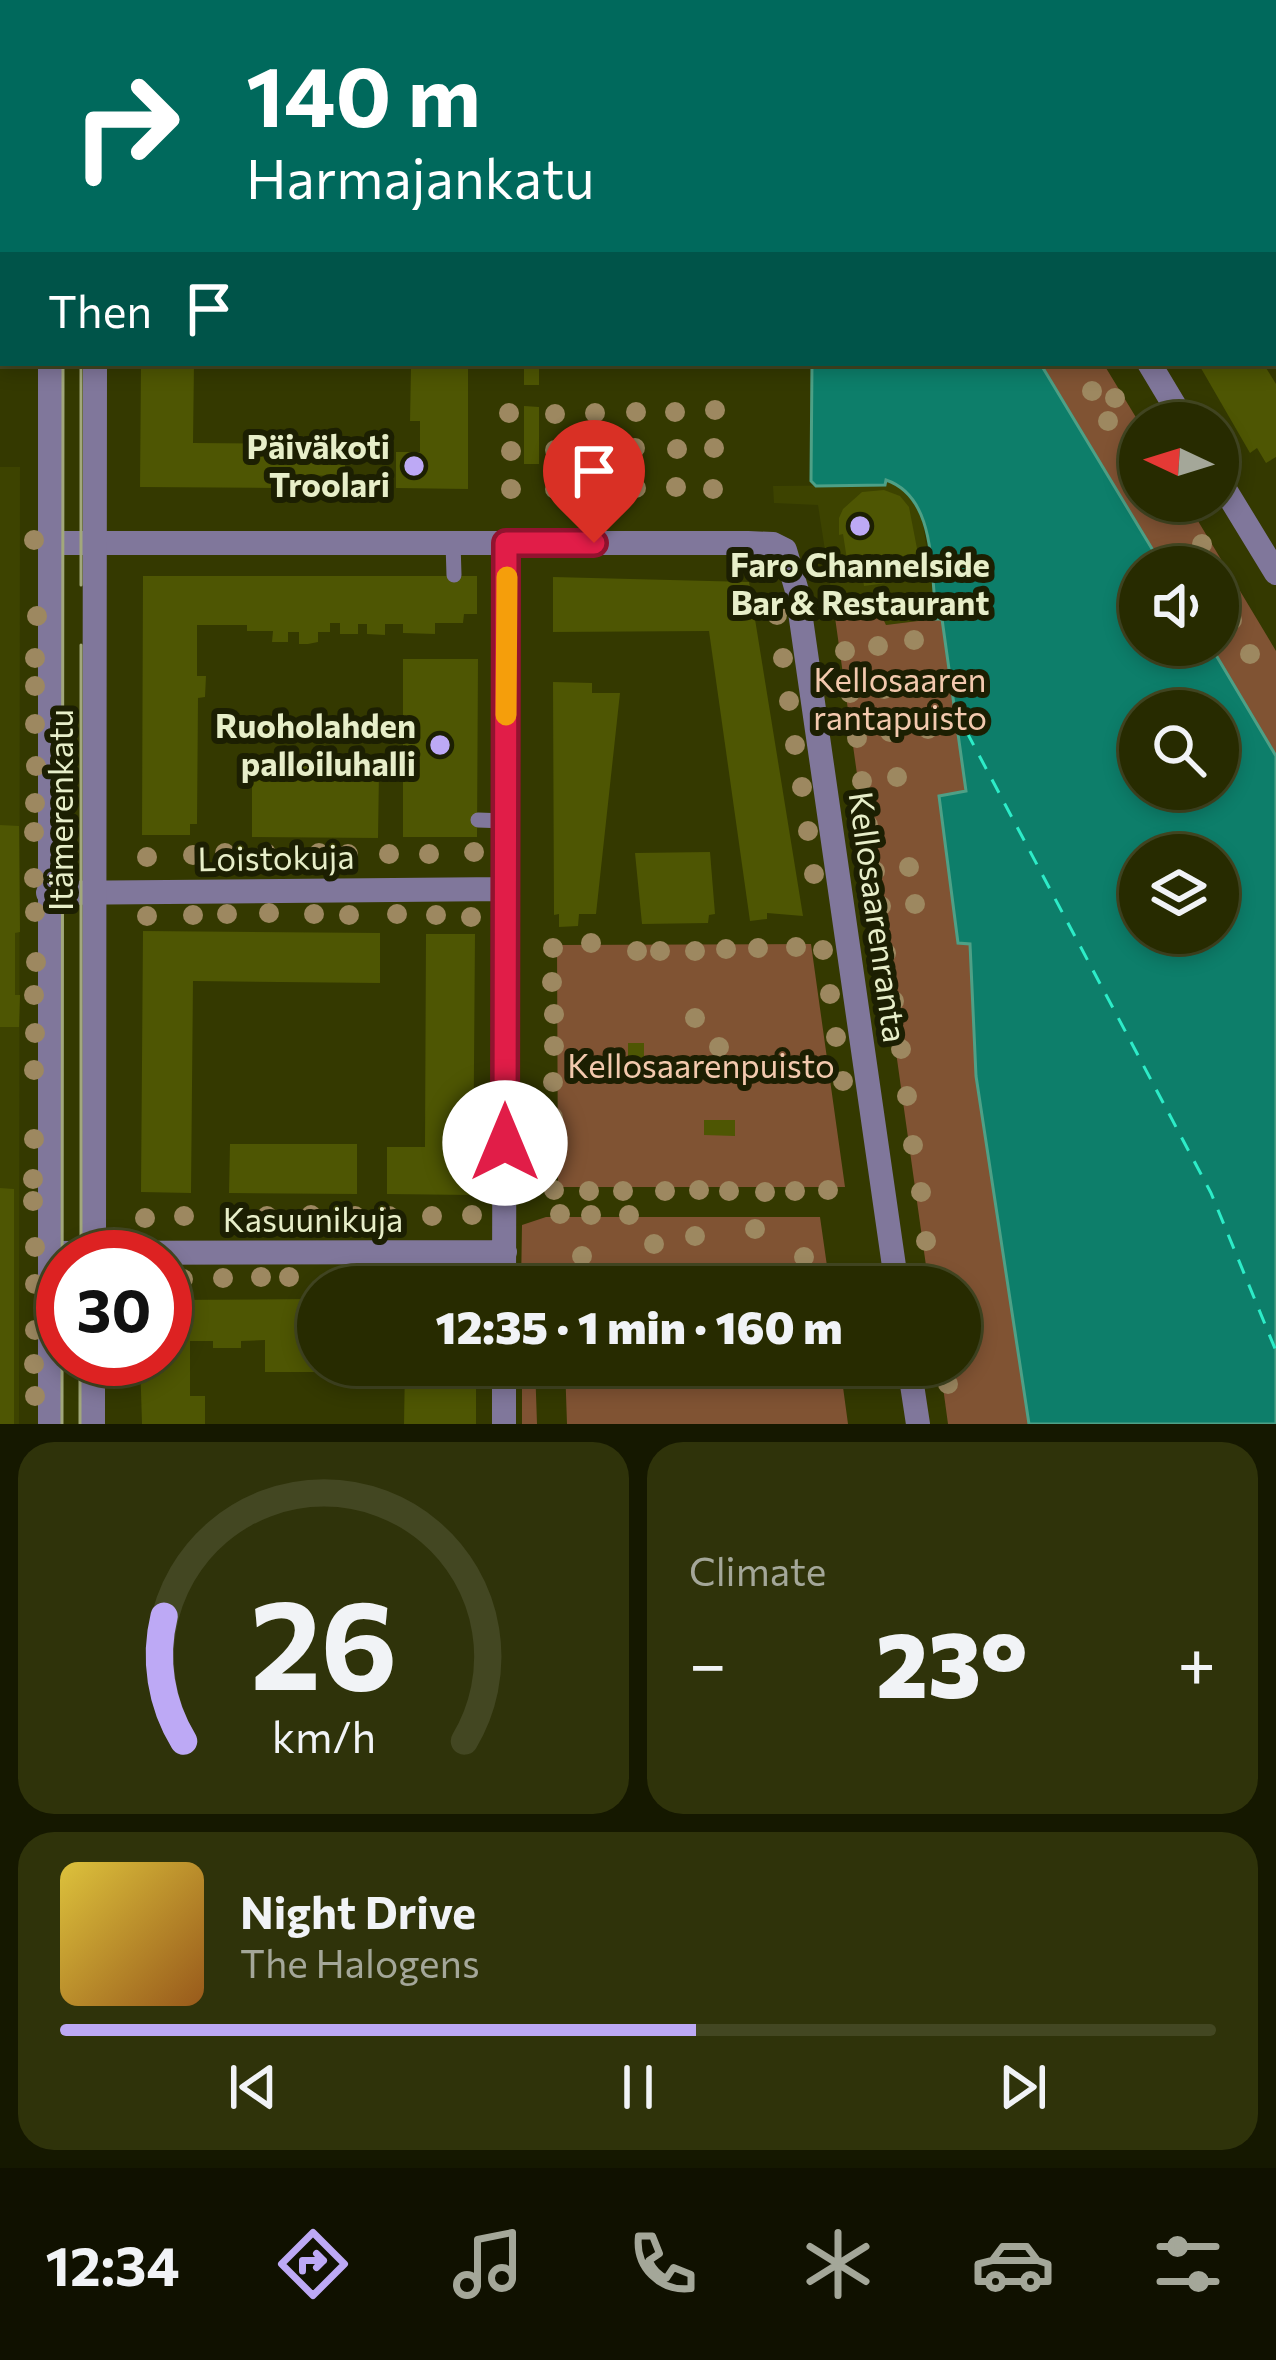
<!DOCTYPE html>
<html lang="en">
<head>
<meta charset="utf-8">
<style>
  body { margin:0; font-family:Commissioner,sans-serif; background:#2f330a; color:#f1f3f6; height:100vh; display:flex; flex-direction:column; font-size:45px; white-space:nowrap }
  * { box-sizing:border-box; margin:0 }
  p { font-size:39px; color:#a4a799 }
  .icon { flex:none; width:66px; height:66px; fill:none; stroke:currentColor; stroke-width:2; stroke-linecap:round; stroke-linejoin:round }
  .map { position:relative; height:1424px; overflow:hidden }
  .drawer { display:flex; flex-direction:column; gap:18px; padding:18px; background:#151800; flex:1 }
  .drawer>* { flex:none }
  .hud { position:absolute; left:0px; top:0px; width:1278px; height:366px; box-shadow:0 6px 18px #0003,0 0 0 3px #434722; background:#00695c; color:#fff; overflow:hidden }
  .needle { width:78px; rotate:274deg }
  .tools { position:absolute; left:1119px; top:402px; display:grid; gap:24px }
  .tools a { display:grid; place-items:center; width:120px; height:120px; border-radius:50%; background:#272b00; box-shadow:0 6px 18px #0003,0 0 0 3px #434722; font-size:60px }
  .speed { position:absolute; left:36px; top:1230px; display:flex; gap:24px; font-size:60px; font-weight:700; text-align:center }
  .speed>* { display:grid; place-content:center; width:156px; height:156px; border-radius:50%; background:#272b00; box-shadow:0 6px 18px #0003,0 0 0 3px #434722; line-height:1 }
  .speed .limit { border:18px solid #d22; background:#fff; color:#111 }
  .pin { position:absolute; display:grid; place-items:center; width:102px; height:102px; color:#fff; margin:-123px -51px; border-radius:50% 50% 50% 0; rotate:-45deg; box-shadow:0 0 12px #0007 }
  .pin .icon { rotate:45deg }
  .me { position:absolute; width:132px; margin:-66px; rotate:0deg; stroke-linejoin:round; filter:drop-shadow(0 0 9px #0008) }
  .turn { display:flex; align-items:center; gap:42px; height:252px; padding:0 48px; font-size:54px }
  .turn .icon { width:156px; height:156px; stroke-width:2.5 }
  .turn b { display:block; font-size:84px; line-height:102px }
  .then { display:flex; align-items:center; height:114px; padding:0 48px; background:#0003; gap:24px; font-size:45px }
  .big { font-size:90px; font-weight:800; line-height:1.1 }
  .drawer .widget { flex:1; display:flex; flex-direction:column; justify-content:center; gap:18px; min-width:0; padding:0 42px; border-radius:36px; background:#2f330a }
  .drawer .dial { align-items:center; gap:0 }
  .dial svg { height:312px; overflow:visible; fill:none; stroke:#434722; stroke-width:7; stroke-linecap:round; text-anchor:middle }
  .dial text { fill:#f1f3f6; stroke:none }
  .song { display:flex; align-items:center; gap:36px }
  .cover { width:144px; height:144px; border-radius:18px; background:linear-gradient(135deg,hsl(50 70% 55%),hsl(30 70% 35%)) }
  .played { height:12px; border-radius:6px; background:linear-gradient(90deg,#bda9f5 55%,#434722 55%) }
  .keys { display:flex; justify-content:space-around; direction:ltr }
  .heat { display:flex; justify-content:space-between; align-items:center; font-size:66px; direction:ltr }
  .drawer .tiles { flex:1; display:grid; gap:18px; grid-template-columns:1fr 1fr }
  .widget:last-child { grid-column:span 2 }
  .trip { position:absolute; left:297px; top:1266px; width:684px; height:120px; border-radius:60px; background:#272b00; box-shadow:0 6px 18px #0003,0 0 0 3px #434722; font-weight:800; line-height:120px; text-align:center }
  .tab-bar { display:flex; height:192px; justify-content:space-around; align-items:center; background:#101100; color:#a4a799 }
  .tab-bar .icon { width:84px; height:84px }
  .tab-bar .on { color:#bda9f5 }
  .tab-bar b { font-size:54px; color:#f1f3f6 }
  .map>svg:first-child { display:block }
</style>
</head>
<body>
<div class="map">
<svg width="1276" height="1424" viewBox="0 0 1276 1424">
  <rect width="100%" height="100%" fill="#343900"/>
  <!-- built -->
  <path fill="#3d4300" d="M551,0h186v3h-186z
    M0,467h20l-1,957h-19z
    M886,480l25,14 10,16 15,103 -3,6 -47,6 -12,-23 -21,-8 -21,2 -14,-91 -44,-2 -1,-17 111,-1z"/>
  <!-- green -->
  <path fill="#805333" d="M1040,363h63l37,61v77h46l90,150v105l-66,-111h8v-78h-55z
    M853,594l22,8 11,23 56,-7 24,174 -27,5 20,146h11l6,133 53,348h-81l-8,-59h20v-78h-31l-97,-691z
    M811,944l34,243h-287l-1,-242z
    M546,1217h274l10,70h-118l-3,-16 -113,16 -36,-4 -39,4 1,-62z
    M522,1365h13l2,59h-15z
    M565,1365h41l2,11 66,-11h166l8,59h-281z"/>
  <!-- water -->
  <path fill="#0d7e6a" stroke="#4ea086" stroke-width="3" fill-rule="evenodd" d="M812,363h228l123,204h-23v78h70l66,111v668h-247l-53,-348 -6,-132 -12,-1 -19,-147 27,-5 -24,-172h-9l3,-7c-6,-44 0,-115 -50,-132l-1,5 -69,1 -5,-5zM1140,711h78v78h-78zM1140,855h78v78h-78z"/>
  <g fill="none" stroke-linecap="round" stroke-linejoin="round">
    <!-- ferry -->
    <path stroke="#2decc8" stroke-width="3" stroke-dasharray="15 12" stroke-linecap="butt" d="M954,708l257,485 65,158"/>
  </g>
  <!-- building -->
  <path fill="#4e5603" d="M141,363h53l-1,80 152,1v32l-68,-1 -1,13 -136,-1z
    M421,363h47v126l-72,-1v-36h24v-31h-10l1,-54h10z
    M524,363h15v22h-15z
    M1198,363h65l13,21v73l-10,6 -9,-15 -7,5z
    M524,406l15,1v57h-15z
    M884,490l16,6 9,11 11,57 -37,5 3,14 -22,3 -2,-13 -6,1 -2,-9 -6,1 -5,-32 -4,1v-17l4,-9 19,-17z
    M143,576h334v38h-13l-1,9h-28v11l-32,-1v-9h-18v11l-18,-1v-10h-9v10h-18v-11h-10v9h-12v10l-10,2h-9v-12h-11v10h-16l1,-11h-26v-6h-50v51h9l-1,21 -7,1 -1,126h-7v11h-48z
    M553,577l196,5 54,334 -36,-3v6l-17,2 -41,-290 -156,1z
    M403,659h75l-1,178h-74z
    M553,682l39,1v10h28l-24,221h-17l-1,12 -19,1v-13l-5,1z
    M281,762l28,1 -1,11h15v-11l25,1v6l31,1 -1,67 -126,-1v-66h29z
    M0,825l19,1 1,106 -5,1v62h5l-1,32h-19z
    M710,852l5,62 -6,1 -1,8 -66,1 -7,-71z
    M143,931l237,2v50l-187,-2 -2,212 -50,-1z
    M426,934h49l-2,261 -86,-1v-47h38z
    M628,1043h16v29h-16z
    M704,1120h31v16l-31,-1z
    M230,1144h127v50l-128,-1z
    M0,1188l14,1v235h-14z
    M318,1299v66h42v7h-95v-32l-24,1v7h-28v-7h-23v55h15v28h-63l-2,-65h25v-59z
    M405,1365h71v59h-72z"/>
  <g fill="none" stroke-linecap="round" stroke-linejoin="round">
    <!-- service -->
    <path stroke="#80779b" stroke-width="15" d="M80,0v3
      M63,3v-3
      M453,543l1,32
      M478,820l27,1
      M414,1287l1,-34
      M446,1287l1,-34"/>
    <!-- pedestrian -->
    <path stroke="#80779b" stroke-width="21" d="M496,0v3"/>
    <!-- minor -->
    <path stroke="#80779b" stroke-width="24" d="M1275,161h1
      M1149,363l36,60
      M1218,478l58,95
      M51,543h697l25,1 12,6 12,41 100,696
      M48,893l457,-4
      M50,1253l455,-1
      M504,1287l2,-744
      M909,1365l9,59
      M504,1424v-59"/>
    <!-- tertiary -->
    <path stroke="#80779b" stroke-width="24" d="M35,3v-3
      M111,3v-3
      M94,1257l1,-894
      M50,1424v-1061
      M93,1424v-65"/>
    <!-- tram -->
    <path stroke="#a2a87b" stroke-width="3" d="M63,3v-3
      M81,585v-222
      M81,1257v-612
      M62,1424l1,-1061
      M80,1424v-65"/>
  </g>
  <!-- trees -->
  <g fill="#9d8860">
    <circle cx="1092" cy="391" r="10"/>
    <circle cx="1115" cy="398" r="10"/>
    <circle cx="715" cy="410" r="10"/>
    <circle cx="636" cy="412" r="10"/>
    <circle cx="675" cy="412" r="10"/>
    <circle cx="509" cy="413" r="10"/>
    <circle cx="595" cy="413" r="10"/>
    <circle cx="555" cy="414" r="10"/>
    <circle cx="1108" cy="421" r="10"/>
    <circle cx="597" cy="448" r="10"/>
    <circle cx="635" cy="448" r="10"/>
    <circle cx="714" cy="448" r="10"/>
    <circle cx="677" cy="449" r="10"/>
    <circle cx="555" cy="450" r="10"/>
    <circle cx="511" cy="451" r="10"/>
    <circle cx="1128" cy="452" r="10"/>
    <circle cx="676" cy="487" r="10"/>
    <circle cx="636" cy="488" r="10"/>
    <circle cx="511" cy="489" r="10"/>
    <circle cx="555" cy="489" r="10"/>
    <circle cx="713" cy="489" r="10"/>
    <circle cx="596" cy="490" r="10"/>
    <circle cx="34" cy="540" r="10"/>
    <circle cx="1202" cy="544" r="10"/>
    <circle cx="777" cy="615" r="10"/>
    <circle cx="37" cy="616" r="10"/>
    <circle cx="1232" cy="620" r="10"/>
    <circle cx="914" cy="640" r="10"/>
    <circle cx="878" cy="646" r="10"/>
    <circle cx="845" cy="651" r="10"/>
    <circle cx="1250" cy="654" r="10"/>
    <circle cx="35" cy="658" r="10"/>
    <circle cx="783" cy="658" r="10"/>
    <circle cx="923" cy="683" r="10"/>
    <circle cx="35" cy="686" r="10"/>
    <circle cx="884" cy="689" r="10"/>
    <circle cx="850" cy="693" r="10"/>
    <circle cx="789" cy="701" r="10"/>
    <circle cx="35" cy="724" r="10"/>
    <circle cx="928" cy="729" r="10"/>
    <circle cx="890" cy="732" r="10"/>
    <circle cx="857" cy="738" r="10"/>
    <circle cx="795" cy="745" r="10"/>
    <circle cx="36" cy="766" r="10"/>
    <circle cx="897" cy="777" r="10"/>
    <circle cx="862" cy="781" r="10"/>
    <circle cx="802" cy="787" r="10"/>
    <circle cx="35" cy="803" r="10"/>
    <circle cx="868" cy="825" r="10"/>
    <circle cx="808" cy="831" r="10"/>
    <circle cx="34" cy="832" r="10"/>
    <circle cx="474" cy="852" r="10"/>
    <circle cx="225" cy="853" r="10"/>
    <circle cx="266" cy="853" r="10"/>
    <circle cx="319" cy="853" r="10"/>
    <circle cx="348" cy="854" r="10"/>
    <circle cx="389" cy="854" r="10"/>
    <circle cx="429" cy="854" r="10"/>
    <circle cx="193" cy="855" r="10"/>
    <circle cx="147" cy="857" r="10"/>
    <circle cx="909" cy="867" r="10"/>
    <circle cx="875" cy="871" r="10"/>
    <circle cx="814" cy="874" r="10"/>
    <circle cx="34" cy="878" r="10"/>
    <circle cx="915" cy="904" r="10"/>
    <circle cx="881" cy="906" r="10"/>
    <circle cx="35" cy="912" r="10"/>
    <circle cx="269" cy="913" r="10"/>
    <circle cx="227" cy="914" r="10"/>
    <circle cx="314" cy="914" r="10"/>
    <circle cx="397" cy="914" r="10"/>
    <circle cx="193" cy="915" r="10"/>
    <circle cx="349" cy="915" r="10"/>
    <circle cx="436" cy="915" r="10"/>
    <circle cx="147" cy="916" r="10"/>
    <circle cx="471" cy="917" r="10"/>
    <circle cx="591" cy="943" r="10"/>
    <circle cx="796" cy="947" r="10"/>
    <circle cx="553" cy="948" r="10"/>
    <circle cx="758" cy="948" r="10"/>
    <circle cx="726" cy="949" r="10"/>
    <circle cx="823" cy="950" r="10"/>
    <circle cx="637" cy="951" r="10"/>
    <circle cx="660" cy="951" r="10"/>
    <circle cx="695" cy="951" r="10"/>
    <circle cx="886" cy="953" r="10"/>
    <circle cx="36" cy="962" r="10"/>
    <circle cx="552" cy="982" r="10"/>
    <circle cx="830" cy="994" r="10"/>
    <circle cx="34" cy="995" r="10"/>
    <circle cx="894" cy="1001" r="10"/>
    <circle cx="554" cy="1014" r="10"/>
    <circle cx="695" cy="1018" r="10"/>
    <circle cx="35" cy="1033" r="10"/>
    <circle cx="836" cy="1037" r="10"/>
    <circle cx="554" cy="1046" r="10"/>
    <circle cx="719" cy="1047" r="10"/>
    <circle cx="901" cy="1049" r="10"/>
    <circle cx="34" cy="1070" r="10"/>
    <circle cx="843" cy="1081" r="10"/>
    <circle cx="553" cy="1082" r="10"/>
    <circle cx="907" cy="1096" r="10"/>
    <circle cx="553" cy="1117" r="10"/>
    <circle cx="34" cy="1139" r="10"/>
    <circle cx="913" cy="1145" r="10"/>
    <circle cx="552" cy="1150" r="10"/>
    <circle cx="33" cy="1179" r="10"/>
    <circle cx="554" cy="1190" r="10"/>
    <circle cx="699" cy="1190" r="10"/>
    <circle cx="828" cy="1190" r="10"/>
    <circle cx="589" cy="1191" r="10"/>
    <circle cx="623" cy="1191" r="10"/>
    <circle cx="665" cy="1191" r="10"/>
    <circle cx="729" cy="1191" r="10"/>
    <circle cx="795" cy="1191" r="10"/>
    <circle cx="765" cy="1192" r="10"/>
    <circle cx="921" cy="1192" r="10"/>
    <circle cx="33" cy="1201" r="10"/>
    <circle cx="560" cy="1214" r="10"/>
    <circle cx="311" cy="1215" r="10"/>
    <circle cx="472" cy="1215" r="10"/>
    <circle cx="591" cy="1215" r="10"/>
    <circle cx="629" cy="1215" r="10"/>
    <circle cx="184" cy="1216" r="10"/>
    <circle cx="267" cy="1216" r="10"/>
    <circle cx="355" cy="1216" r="10"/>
    <circle cx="389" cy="1216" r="10"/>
    <circle cx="432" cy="1216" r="10"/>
    <circle cx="145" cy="1218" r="10"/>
    <circle cx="755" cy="1229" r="10"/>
    <circle cx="695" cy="1236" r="10"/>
    <circle cx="926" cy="1241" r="10"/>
    <circle cx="654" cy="1244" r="10"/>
    <circle cx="35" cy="1247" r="10"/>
    <circle cx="582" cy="1256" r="10"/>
    <circle cx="804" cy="1257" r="10"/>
    <circle cx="261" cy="1277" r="10"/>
    <circle cx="289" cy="1277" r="10"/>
    <circle cx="223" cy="1278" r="10"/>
    <circle cx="183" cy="1279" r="10"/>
    <circle cx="35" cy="1284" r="10"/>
    <circle cx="35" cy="1330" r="10"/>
    <circle cx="34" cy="1364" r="10"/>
    <circle cx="948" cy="1384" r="10"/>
    <circle cx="35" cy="1396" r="10"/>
  </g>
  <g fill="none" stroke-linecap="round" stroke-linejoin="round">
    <defs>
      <path id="route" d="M505,1143l1,-600h88"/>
    </defs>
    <!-- route casing -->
    <use href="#route" stroke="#92132f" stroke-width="30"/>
    <!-- route -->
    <use href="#route" stroke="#e11d48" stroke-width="21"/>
    <!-- slow -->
    <path stroke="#f59e0b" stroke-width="21" d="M506,715l1,-138"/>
  </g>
  <!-- markers -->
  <g fill="#bda9f5" stroke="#1c1f02" stroke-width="4.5">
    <circle cx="414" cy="466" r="12"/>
    <circle cx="860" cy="526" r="12"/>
    <circle cx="440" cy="745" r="12"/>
  </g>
  <g text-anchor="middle" stroke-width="12" stroke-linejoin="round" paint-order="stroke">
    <!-- poi labels -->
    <g font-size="33" font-weight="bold" fill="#e7eec9" stroke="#1c1f02" text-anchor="end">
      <text x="390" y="459">Päiväkoti<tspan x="390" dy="38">Troolari</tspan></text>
      <text x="860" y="577" text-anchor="middle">Faro Channelside<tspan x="860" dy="38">Bar &amp; Restaurant</tspan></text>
      <text x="416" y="738">Ruoholahden<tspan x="416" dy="38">palloiluhalli</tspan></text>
    </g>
    <!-- park labels -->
    <g font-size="33" fill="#f3c9ae" stroke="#1c1f02">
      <text x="900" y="692">Kellosaaren<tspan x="900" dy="38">rantapuisto</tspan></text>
      <text x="701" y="1078">Kellosaarenpuisto</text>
    </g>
    <!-- street labels -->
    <g font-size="33" fill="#e7eec9" stroke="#1c1f02">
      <text transform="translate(61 810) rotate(-90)" y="12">Itämerenkatu</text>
      <text transform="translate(276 858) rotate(-1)" y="12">Loistokuja</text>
      <text transform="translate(878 917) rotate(82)" y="12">Kellosaarenranta</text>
      <text x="313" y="1232">Kasuunikuja</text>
    </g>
  </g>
</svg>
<div class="tools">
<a><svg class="needle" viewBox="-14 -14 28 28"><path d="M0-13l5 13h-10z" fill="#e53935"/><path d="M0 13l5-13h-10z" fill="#a4a799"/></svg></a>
<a><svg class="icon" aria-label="sound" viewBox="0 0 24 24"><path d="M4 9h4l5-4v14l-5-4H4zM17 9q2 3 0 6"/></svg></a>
<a><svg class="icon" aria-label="search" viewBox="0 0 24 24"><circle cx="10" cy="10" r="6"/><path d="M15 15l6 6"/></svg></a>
<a><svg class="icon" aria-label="layers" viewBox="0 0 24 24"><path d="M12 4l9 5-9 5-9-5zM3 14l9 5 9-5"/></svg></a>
</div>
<div class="speed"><div class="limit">30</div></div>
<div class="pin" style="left:594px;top:543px;background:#d93025"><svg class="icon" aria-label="arrive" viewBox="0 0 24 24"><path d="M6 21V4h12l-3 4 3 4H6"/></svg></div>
<svg class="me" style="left:505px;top:1143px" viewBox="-20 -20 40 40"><circle r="19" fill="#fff"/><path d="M0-13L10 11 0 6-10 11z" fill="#e11d48"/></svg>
<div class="trip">12:35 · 1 min · 160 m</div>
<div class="hud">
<div class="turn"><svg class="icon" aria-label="right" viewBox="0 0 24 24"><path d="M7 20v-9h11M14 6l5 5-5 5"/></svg><div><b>140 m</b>Harmajankatu</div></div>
<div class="then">Then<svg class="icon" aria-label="arrive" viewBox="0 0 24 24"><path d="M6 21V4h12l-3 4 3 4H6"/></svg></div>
</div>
</div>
<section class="drawer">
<div class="tiles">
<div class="widget dial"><svg viewBox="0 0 100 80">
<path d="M14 69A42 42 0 1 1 86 69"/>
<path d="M14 69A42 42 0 0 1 9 37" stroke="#bda9f5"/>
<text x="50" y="56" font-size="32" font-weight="700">26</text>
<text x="50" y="72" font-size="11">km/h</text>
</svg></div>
<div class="widget"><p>Climate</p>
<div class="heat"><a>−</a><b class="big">23°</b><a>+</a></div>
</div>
<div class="widget">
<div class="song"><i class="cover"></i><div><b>Night Drive</b><p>The Halogens</p></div></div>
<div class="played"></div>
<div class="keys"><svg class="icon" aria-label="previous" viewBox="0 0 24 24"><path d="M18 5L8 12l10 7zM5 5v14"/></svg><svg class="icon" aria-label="pause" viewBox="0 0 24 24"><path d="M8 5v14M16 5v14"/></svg><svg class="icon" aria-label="next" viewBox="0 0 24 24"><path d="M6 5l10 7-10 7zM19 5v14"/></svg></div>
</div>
</div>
</section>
<nav class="tab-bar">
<b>12:34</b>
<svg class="icon on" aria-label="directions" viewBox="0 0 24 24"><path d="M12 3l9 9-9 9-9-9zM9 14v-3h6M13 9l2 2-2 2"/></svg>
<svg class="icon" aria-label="music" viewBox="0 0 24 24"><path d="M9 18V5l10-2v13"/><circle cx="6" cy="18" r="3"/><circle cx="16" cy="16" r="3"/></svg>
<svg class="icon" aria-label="phone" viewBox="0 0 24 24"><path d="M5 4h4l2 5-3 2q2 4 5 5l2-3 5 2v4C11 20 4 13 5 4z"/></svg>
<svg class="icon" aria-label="climate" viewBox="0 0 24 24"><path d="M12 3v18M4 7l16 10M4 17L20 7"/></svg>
<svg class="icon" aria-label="car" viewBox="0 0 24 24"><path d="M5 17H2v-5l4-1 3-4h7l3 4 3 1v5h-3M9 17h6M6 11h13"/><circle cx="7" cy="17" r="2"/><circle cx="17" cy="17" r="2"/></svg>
<svg class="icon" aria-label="filters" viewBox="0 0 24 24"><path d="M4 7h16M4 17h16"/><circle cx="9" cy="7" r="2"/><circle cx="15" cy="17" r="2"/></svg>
</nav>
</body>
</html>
